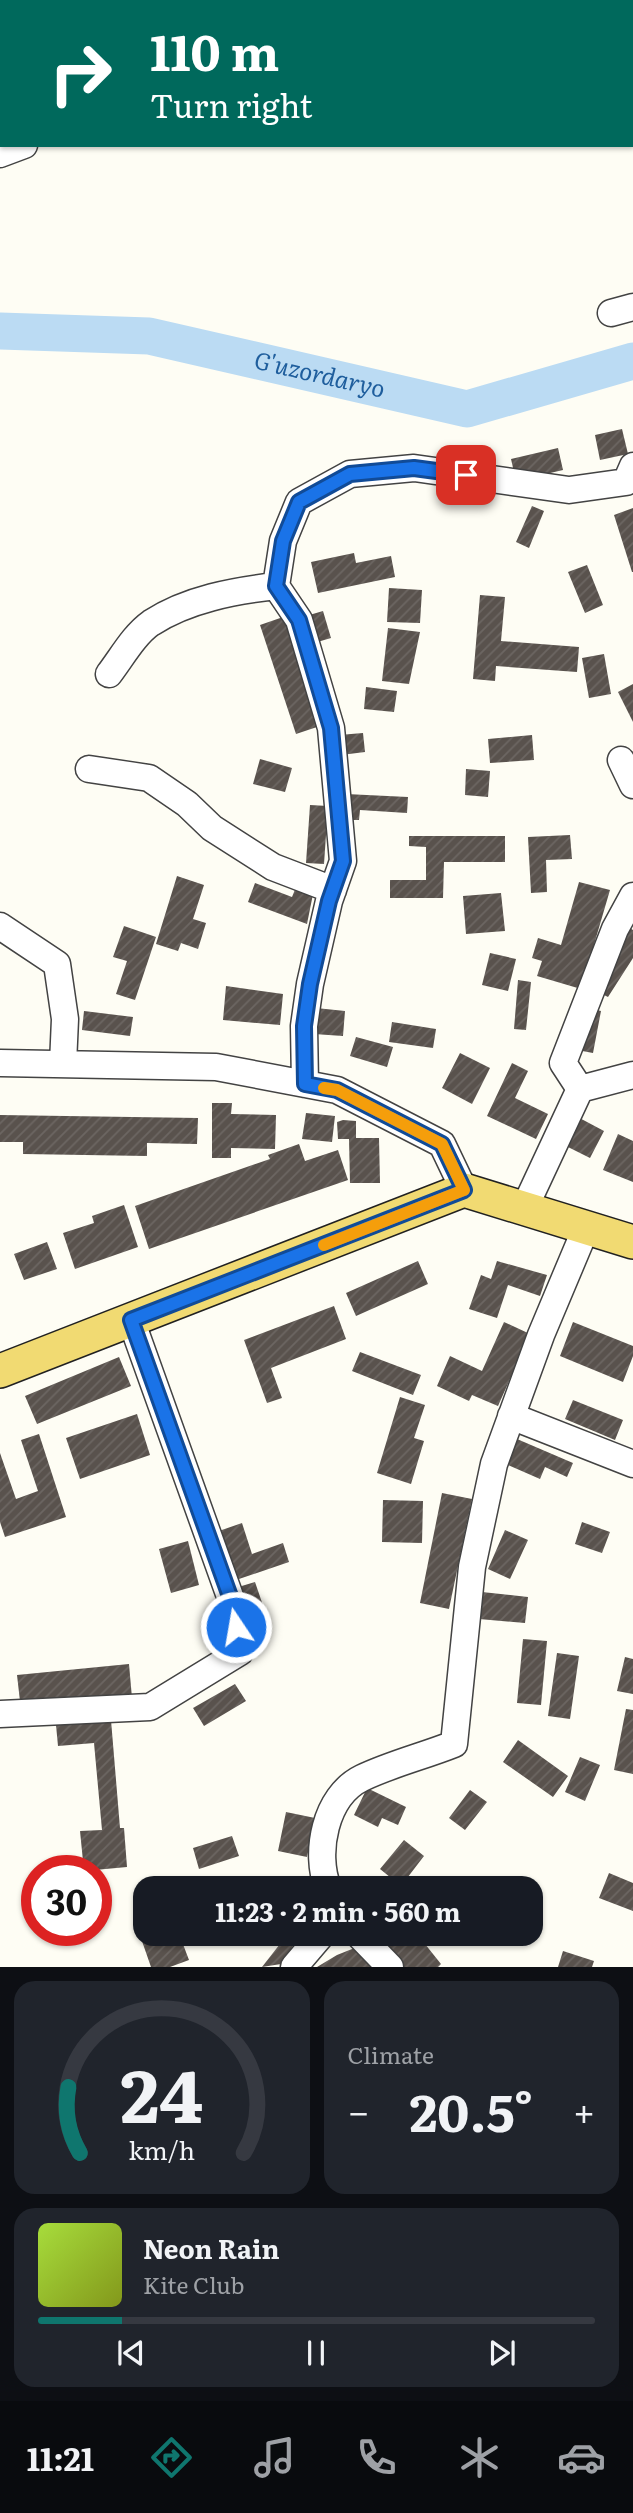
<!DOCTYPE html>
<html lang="en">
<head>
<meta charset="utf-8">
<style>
  body { margin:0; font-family:Literata,serif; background:#20242c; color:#f1f3f6; height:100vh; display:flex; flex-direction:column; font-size:26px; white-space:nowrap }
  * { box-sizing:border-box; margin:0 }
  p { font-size:23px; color:#9ea1a6 }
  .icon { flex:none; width:38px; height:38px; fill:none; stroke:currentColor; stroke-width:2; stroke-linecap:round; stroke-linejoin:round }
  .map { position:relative; height:1967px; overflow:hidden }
  .side { display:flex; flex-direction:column; gap:14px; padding:14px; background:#0d0f14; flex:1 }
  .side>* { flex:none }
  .top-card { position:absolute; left:0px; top:0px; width:634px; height:147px; box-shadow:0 2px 5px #0004; background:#00695c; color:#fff; overflow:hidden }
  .speed { position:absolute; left:21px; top:1855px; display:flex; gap:14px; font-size:35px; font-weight:700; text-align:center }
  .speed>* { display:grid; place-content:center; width:91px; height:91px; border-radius:50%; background:#171b24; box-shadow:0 2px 5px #0004; line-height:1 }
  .speed .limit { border:10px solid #d22; background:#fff; color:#111 }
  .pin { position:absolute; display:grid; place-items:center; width:60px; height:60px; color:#fff; margin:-30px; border-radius:14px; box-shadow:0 4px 10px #0006 }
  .me { position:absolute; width:77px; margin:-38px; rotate:348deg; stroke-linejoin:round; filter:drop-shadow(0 0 5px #0008) }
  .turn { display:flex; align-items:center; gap:24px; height:147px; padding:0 35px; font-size:32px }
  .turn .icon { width:91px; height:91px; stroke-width:2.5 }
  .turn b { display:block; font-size:49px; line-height:60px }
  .big { font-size:52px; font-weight:700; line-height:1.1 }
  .side .card { flex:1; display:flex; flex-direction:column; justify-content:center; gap:10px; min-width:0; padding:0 24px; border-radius:21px; background:#20242c }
  .side .dial { align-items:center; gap:0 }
  .dial svg { height:182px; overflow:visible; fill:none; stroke:#363941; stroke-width:7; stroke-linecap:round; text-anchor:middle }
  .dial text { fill:#f1f3f6; stroke:none }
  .song { display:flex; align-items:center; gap:21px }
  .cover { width:84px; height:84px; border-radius:10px; background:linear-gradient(135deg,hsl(80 70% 55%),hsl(70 70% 35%)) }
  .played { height:7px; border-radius:4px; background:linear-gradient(90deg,#0f766e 15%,#363941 15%) }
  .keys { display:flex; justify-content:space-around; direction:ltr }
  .heat { display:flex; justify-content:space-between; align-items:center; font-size:38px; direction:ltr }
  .side .tiles { flex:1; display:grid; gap:14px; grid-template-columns:1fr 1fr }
  .card:last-child { grid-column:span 2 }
  .trip { position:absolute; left:133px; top:1876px; width:410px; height:70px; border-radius:21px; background:#171b24; box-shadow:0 2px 5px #0004; font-weight:700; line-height:70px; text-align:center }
  .tab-bar { display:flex; height:112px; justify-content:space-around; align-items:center; background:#090b0e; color:#9ea1a6 }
  .tab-bar .icon { width:49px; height:49px }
  .tab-bar .selected { color:#0f766e }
  .tab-bar b { font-size:32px; color:#f1f3f6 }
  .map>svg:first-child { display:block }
</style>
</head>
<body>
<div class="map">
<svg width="633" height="1967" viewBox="0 0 633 1967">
  <defs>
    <pattern id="building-hatch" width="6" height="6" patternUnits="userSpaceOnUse" patternTransform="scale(1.75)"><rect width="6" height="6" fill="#59524d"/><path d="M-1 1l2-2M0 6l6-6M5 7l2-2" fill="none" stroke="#6c6662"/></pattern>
  </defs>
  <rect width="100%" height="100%" fill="#fefdf4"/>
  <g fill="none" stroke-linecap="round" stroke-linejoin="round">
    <!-- river -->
    <path stroke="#bbdbf3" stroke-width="37" id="s1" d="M0,331l149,5 318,73 166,-48"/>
  </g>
  <!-- building -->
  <path fill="url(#building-hatch)" d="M622,429l6,25 -28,6 -5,-25z
    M558,448l5,22 -47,11 -5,-22z
    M532,506l12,5 -15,37 -13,-6z
    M633,508v64h-1l-18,-57z
    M354,553l2,10 35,-7 4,21 -77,16 -7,-31z
    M587,565l16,40 -18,8 -17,-41z
    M389,588l33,2 -2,33 -33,-1z
    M480,595l25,2 -4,44 78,6 -2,25 -81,-6 -1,15 -22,-2z
    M323,611l8,27 -17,5 -8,-27z
    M286,616l37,109 -27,9 -36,-109z
    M388,628l32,4 -11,52 -27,-3z
    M604,654l7,40 -22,4 -7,-40z
    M633,684v38l-15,-30z
    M366,687l31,4 -3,21 -30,-3z
    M363,733l2,19 -24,3 -2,-20z
    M532,735l2,25 -44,3 -2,-24z
    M260,759l32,9 -7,24 -32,-8z
    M466,769l24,2 -2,26 -23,-2z
    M346,794l62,3 -1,16 -47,-3 -1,10h-14z
    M310,805l18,1 -4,58 -18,-1z
    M570,835l2,24 -26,1 1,32 -16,1 -3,-56z
    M409,836h96v26h-61l-1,36h-53v-18h36v-33l-17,-1z
    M177,876l27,9 -11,34 13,4 -8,26 -17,-6 -3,8 -22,-7z
    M298,882l16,7 -7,35 -59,-22 7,-19 37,14z
    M579,882l31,8 -29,99 -44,-13 5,-15 -10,-3 6,-20 23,7z
    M501,893l4,38 -39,3 -3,-38z
    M124,926l32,11 -21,63 -19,-6 11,-33 -14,-4z
    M628,927l5,3v28l-25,39 -14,-7z
    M490,953l26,6 -8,32 -26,-6z
    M518,980l13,2 -5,48 -12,-1z
    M226,986l57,8 -3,31 -57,-5z
    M586,1007l15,4 -8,42 -16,-3z
    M316,1008l29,3 -2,25 -29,-2z
    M84,1011l49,6 -3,19 -48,-6z
    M392,1022l44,7 -3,19 -44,-6z
    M356,1037l37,10 -6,20 -37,-11z
    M460,1053l30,15 -18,36 -30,-16z
    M512,1063l16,8 -13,27 33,16 -12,25 -49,-23z
    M212,1103h20l-1,11 45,1 -1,34 -44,-1v10h-19z
    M306,1113l29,3 -3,26 -30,-3z
    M572,1114l32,17 -14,27 -32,-16z
    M0,1115l198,3 -1,26 -50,-1v13l-124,-2v-12h-23z
    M343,1120l13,1v17h23l1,45h-30l-1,-44h-11l-1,-17z
    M618,1134l15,7v41l-30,-12z
    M299,1144l6,17 33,-11 10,30 -199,69 -14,-43 135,-47 -2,-4z
    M124,1205l14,42 -63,22 -12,-36 31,-10 -2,-7z
    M47,1242l10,27 -33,11 -10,-26z
    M418,1261l10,23 -72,32 -10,-23z
    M497,1261l50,14 -7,21 -32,-11 -11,33 -28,-9 12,-34 10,4z
    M334,1306l12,33 -75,29 11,30 -15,5 -23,-63z
    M504,1322l26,12 -32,72 -26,-11 -3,6 -32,-15 13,-30 32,15z
    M573,1322l60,24v10l-10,26 -63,-26z
    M360,1352l61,23 -8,20 -61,-24z
    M119,1357l12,29 -94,38 -12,-28z
    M400,1397l25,8 -11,33 10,3 -13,43 -34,-11z
    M573,1400l50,20 -8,20 -50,-21z
    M137,1414l13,41 -70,24 -14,-41z
    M39,1434l27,83 -61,20 -5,-15v-69l16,46 22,-8 -17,-51z
    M517,1439l56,24 -6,14 -22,-10 -5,12 -34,-15z
    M442,1493l30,6 -23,110 -29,-6z
    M383,1500l40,1 -1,42 -40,-1z
    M582,1522l28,10 -8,21 -27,-9z
    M242,1523l10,31 31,-11 6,19 -56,19 -17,-49z
    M505,1530l23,10 -18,39 -22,-10z
    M188,1541l11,44 -28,8 -12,-44z
    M255,1582l14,41 -20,7 -14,-42z
    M482,1592l46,5 -3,26 -46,-4z
    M523,1639l24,2 -6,64 -24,-2z
    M557,1653l22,3 -9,63 -22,-3z
    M625,1657l8,2v35l-16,-3z
    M129,1664l3,34 -111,12 -4,-35z
    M235,1684l11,17 -42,25 -11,-18z
    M626,1709l7,1v64l-19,-4z
    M111,1720l9,108h4l3,39 -43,4 -4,-40 22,-1 -8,-87 -36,3 -2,-21z
    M518,1740l50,36 -15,21 -50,-35z
    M580,1757l20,8 -15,36 -20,-9z
    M367,1788l39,19 -8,18 -16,-7 -4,9 -24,-12z
    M470,1790l17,12 -22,28 -16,-12z
    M286,1812l29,6 -8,39 -29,-6z
    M232,1836l7,20 -40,13 -6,-21z
    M404,1840l20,16 -23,30 -21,-17z
    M609,1873l24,10v28l-34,-13z
    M356,1878l8,10 10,-8 6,8h-36z
    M145,1917v17h11l4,12 21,-7 8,21 -19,7h-19l-16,-46z
    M370,1934h47l24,30 -3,3h-36z
    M287,1935l9,6 -15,23 -19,3z
    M357,1947l19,20h-59l20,-12z
    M563,1951l31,10 -2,6h-34z"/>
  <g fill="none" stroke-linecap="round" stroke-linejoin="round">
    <defs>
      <path id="minor" d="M55,0v2
        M603,2l5,-2
        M0,154l24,-9
        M611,313l22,-6
        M276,586l7,-45 16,-39 51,-28 64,-6 155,22 57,-8 7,-16
        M109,674c13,-17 25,-39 42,-51 37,-24 83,-32 125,-37l23,34 32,108 12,133 -14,40 -19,83 -6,42 1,58
        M621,760l12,25
        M89,769l60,9 38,26 25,24 61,39 60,23
        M0,926l57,38 8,55 -2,45
        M0,1063l216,4 121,23 105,54 22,46
        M580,1089l53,-14
        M524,1209l56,-120 -17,-26 52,-134 18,-33
        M511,1416l122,48
        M0,1714l150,-7 90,-55 -8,-50 -101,-282
        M328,1888c-14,-35 -3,-92 34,-110 29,-14 62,-22 92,-34l18,-177 22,-103 47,-129 45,-107
        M358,1934l32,33
        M294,1967l28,-33"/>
      <path id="major" d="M0,1371l464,-181 169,52"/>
    </defs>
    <!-- minor casing -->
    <use href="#minor" stroke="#434343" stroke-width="29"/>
    <!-- major casing -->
    <use href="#major" stroke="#212121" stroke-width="36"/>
    <!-- minor -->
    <use href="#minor" stroke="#fff" stroke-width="26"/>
    <!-- major -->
    <use href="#major" stroke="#f1da72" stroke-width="33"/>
  </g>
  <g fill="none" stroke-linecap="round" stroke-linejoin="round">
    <defs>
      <path id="route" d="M236,1627l-4,-25 -101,-282 333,-130 -22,-46 -105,-54 -32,-6 -1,-58 6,-42 19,-83 14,-40 -12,-133 -32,-108 -23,-34 7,-45 16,-39 51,-28 64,-6 52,7"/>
    </defs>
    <!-- route casing -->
    <use href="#route" stroke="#114b97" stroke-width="18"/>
    <!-- route -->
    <use href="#route" stroke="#1a73e8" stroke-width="12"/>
    <!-- slow -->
    <path stroke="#f59e0b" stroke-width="12" d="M324,1088l13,2 105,54 22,46 -140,55"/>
  </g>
  <g text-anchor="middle" stroke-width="7" stroke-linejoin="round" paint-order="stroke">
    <!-- water labels -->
    <g font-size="24" font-style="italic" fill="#1f5e9d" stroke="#fff">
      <text dy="8" stroke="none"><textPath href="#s1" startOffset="324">G'uzordaryo</textPath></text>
    </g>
  </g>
</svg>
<div class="speed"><div class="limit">30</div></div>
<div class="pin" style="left:466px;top:475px;background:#d93025"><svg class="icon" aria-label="arrive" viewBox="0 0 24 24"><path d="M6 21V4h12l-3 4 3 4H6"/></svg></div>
<svg class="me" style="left:236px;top:1627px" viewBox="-20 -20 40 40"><circle r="17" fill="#1a73e8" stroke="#fff" stroke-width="3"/><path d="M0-11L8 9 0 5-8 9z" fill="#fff"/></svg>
<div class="trip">11:23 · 2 min · 560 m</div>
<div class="top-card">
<div class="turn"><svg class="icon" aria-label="right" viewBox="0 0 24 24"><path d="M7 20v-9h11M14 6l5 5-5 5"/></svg><div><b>110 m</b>Turn right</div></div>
</div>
</div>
<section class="side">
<div class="tiles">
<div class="card dial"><svg viewBox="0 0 100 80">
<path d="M14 69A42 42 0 1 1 86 69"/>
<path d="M14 69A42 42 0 0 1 9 40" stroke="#0f766e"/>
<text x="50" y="56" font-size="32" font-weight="700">24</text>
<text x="50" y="72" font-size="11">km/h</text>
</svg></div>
<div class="card"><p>Climate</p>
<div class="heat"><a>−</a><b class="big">20.5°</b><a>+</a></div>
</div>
<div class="card">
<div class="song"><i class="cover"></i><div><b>Neon Rain</b><p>Kite Club</p></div></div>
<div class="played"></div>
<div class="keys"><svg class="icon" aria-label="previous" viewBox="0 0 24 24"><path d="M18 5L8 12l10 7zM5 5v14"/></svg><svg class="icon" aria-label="pause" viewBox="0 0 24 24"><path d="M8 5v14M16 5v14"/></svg><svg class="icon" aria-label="next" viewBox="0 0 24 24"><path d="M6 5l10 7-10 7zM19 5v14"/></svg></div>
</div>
</div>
</section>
<nav class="tab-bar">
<b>11:21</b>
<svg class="icon selected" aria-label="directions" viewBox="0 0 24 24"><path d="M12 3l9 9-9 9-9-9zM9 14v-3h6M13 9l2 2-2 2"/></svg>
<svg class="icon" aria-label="music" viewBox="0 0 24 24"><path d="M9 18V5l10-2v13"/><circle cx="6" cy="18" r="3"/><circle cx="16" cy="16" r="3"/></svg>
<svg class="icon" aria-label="phone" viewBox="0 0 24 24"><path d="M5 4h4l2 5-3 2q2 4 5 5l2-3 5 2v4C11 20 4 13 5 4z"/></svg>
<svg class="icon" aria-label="climate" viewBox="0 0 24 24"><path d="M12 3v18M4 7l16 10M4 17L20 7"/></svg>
<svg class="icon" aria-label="car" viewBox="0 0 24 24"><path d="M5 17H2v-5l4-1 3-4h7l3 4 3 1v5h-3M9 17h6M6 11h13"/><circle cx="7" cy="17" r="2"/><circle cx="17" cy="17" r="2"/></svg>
</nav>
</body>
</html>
